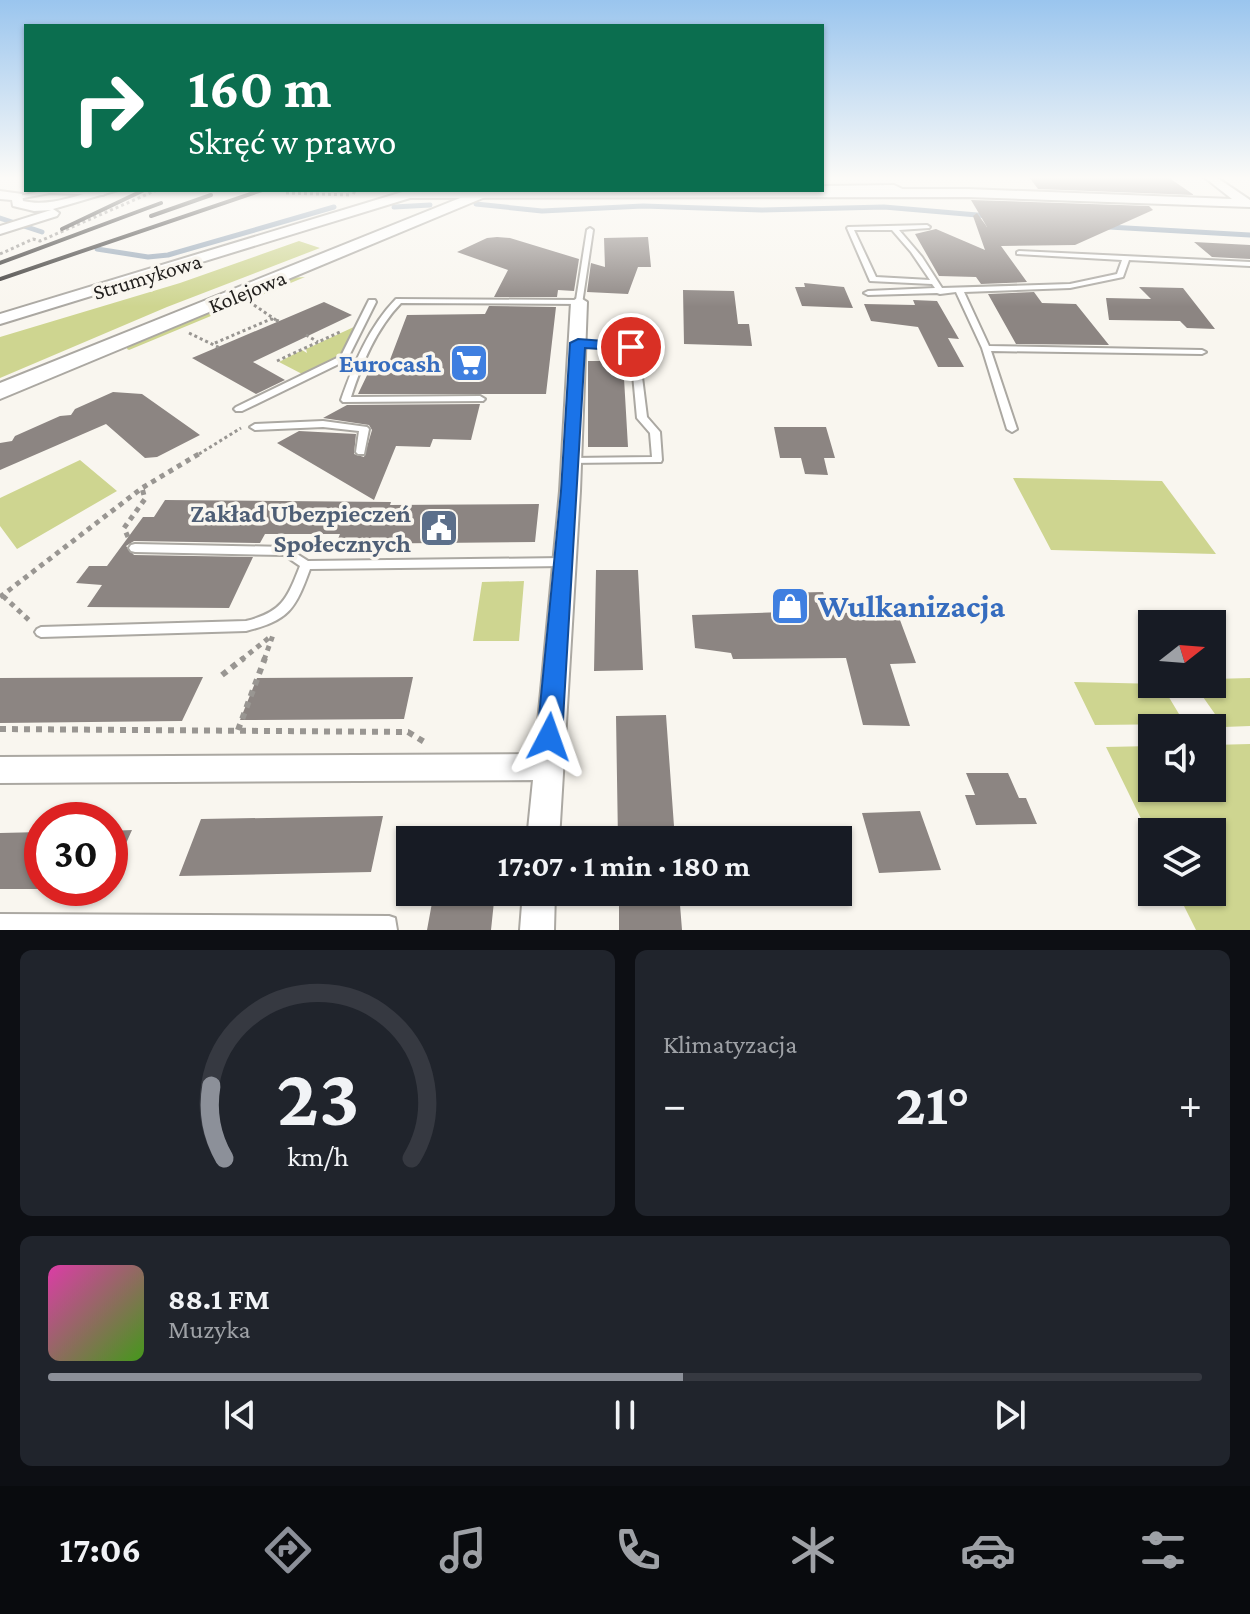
<!DOCTYPE html>
<html lang="pl">
<head>
<meta charset="utf-8">
<style>
  body { margin:0; font-family:"Crimson Pro",serif; background:#20242c; color:#f1f3f6; height:100vh; display:flex; flex-direction:column; font-size:30px; white-space:nowrap }
  * { box-sizing:border-box; margin:0 }
  p { font-size:26px; color:#9ea1a6 }
  .icon { flex:none; width:44px; height:44px; fill:none; stroke:currentColor; stroke-width:2; stroke-linecap:round; stroke-linejoin:round }
  .map { position:relative; height:930px; overflow:hidden }
  .side { display:flex; flex-direction:column; gap:20px; padding:20px; background:#0d0f14; flex:1 }
  .side>* { flex:none }
  .guide { position:absolute; left:24px; top:24px; width:800px; height:168px; border-radius:0px; box-shadow:0 2px 6px #0004; background:#0b6e4f; color:#fff; overflow:hidden }
  .needle { width:52px; rotate:73deg }
  .controls { position:absolute; left:1138px; top:610px; display:grid; gap:16px }
  .controls a { display:grid; place-items:center; width:88px; height:88px; border-radius:0px; background:#171b24; box-shadow:0 2px 6px #0004; font-size:40px }
  .speed { position:absolute; left:24px; top:802px; display:flex; gap:16px; font-size:40px; font-weight:700; text-align:center }
  .speed>* { display:grid; place-content:center; width:104px; height:104px; border-radius:50%; background:#171b24; box-shadow:0 2px 6px #0004; line-height:1 }
  .speed .limit { border:12px solid #d22; background:#fff; color:#111 }
  .pin { position:absolute; display:grid; place-items:center; width:68px; height:68px; color:#fff; margin:-34px; border:4px solid #fff; border-radius:50%; box-shadow:0 2px 8px #0007 }
  .me { position:absolute; width:88px; margin:-44px; rotate:4deg; stroke-linejoin:round; filter:drop-shadow(0 0 6px #0008) }
  .turn { display:flex; align-items:center; gap:28px; height:168px; padding:0 32px; font-size:36px }
  .turn .icon { width:104px; height:104px; stroke-width:2.5 }
  .turn b { display:block; font-size:56px; line-height:68px }
  .big { font-size:60px; font-weight:700; line-height:1.1 }
  .side .widget { flex:1; display:flex; flex-direction:column; justify-content:center; gap:12px; min-width:0; padding:0 28px; border-radius:12px; background:#20242c }
  .side .dial { align-items:center; gap:0 }
  .dial svg { height:208px; overflow:visible; fill:none; stroke:#363941; stroke-width:7; stroke-linecap:round; text-anchor:middle }
  .dial text { fill:#f1f3f6; stroke:none }
  .song { display:flex; align-items:center; gap:24px }
  .cover { width:96px; height:96px; border-radius:12px; background:linear-gradient(135deg,hsl(320 70% 55%),hsl(100 70% 35%)) }
  .played { height:8px; border-radius:4px; background:linear-gradient(90deg,#8c9099 55%,#363941 55%) }
  .keys { display:flex; justify-content:space-around; direction:ltr }
  .heat { display:flex; justify-content:space-between; align-items:center; font-size:44px; direction:ltr }
  .side .tiles { flex:1; display:grid; gap:20px; grid-template-columns:1fr 1fr }
  .widget:last-child { grid-column:span 2 }
  .trip { position:absolute; left:396px; top:826px; width:456px; height:80px; border-radius:0px; background:#171b24; box-shadow:0 2px 6px #0004; font-weight:700; line-height:80px; text-align:center }
  .menu { display:flex; height:128px; justify-content:space-around; align-items:center; background:#090b0e; color:#9ea1a6 }
  .menu .icon { width:56px; height:56px }
  .menu .on { color:#8c9099 }
  .menu b { font-size:36px; color:#f1f3f6 }
  .map>svg:first-child { display:block }
</style>
</head>
<body>
<div class="map">
<svg width="1250" height="930" viewBox="0 0 1250 930">
  <rect width="100%" height="100%" fill="#f9f6ef"/>
  <!-- green -->
  <path fill="#ced590" d="M299,241l21,7 -153,59 -167,71v-41l180,-54z
    M305,277l-176,73 -2,-1 1,-4 161,-67z
    M356,326l-16,31 -36,18 -25,-13 23,-12 5,3 -1,-4z
    M80,460l37,31 -100,58 -17,-23v-28z
    M1013,478l149,3 54,73 -165,-4z
    M524,581l-5,60h-46l9,-59z
    M1250,678v48l-26,1 -30,-43h18v-5z
    M1074,682l87,2 24,40 -90,1z
    M1250,744v186h-54l-19,-38h35v-60h-60v9l-46,-94 46,-1v42h60v-43z"/>
  <g fill="none" stroke-linecap="round" stroke-linejoin="round">
    <!-- stream -->
    <path stroke="#94a5b6" stroke-width="5" d="M476,204l66,7 101,-5 119,4 122,-3 105,9
      M394,207l36,-2
      M0,218l42,14
      M1109,227l141,8
      M97,249l51,8 20,-2 166,-48"/>
  </g>
  <!-- building -->
  <path fill="#8c8582" d="M1029,177h139l26,18 -156,-6z
    M971,200l178,6 4,4 -78,35 -74,1 26,36 -46,2 -5,-7 -37,-1 -24,-42 21,-5 49,21 -12,-34 4,-3 10,14z
    M497,237l13,1 69,21 -5,32 -16,-1 -1,7h-63l14,-27 -51,-18 30,-14z
    M648,237l3,30h-13l-10,27 -41,-2 4,-29 14,4 -1,-29z
    M1194,242l56,3v14l-38,-2z
    M804,283l40,4 9,21 -51,-2 -7,-19h10z
    M1139,287l44,1 32,41 -28,-1 -7,-7 -71,-1 -3,-22 45,1z
    M683,290l51,1 4,33h11l3,22 -68,-2z
    M1034,292l8,11 34,1 33,41 -93,-1 -28,-50z
    M913,300l24,1 22,38 -11,-1 16,29h-26l-20,-40 -47,-6 -7,-17 51,1z
    M324,302l28,13 -99,47 32,18 -29,14 -64,-36z
    M489,306l67,1 -10,87h-188l14,-29h16l19,-50 78,-1z
    M588,361h35l5,86h-40z
    M113,392l29,2 58,41 -43,22 -12,1 -39,-34 -106,46v-27l12,-2 3,-5 45,-20 11,-1 4,-6z
    M480,404l-9,36 -38,-1 -3,8 -34,-1 -22,54 -97,-57 22,-12 57,3 -2,20 10,3 8,-27 -3,-5 -46,-7 24,-13z
    M774,427h52l9,31h-11l4,17 -23,-1 -4,-16h-21z
    M165,500l226,2 -1,3 149,-1 -4,38 -199,2 4,-10h-75l-5,9 -126,-2 -8,5 8,9 119,2 -24,51 -142,-1 15,-22 -26,-2 13,-17h18l36,-49h11z
    M596,570h42l5,100 -49,1z
    M823,592l7,21 67,-1 19,51 -26,1 20,62 -47,-1 -17,-67 -113,1 -2,-6 -36,-5 -3,-33 91,-3 -5,-19z
    M203,677l-21,44 -182,2v-45z
    M413,677l-9,42 -164,1 17,-42z
    M666,715l9,125h-57l-2,-124z
    M966,773h42l11,25h7l11,26 -61,1 -11,-30h10z
    M920,811l21,59 -62,3 -17,-60z
    M383,816l-12,56 -192,4 22,-57z
    M132,830l-22,49v-48z
    M42,832v57h-42v-56z
    M434,892h61l-4,38h-64z
    M619,892h60l3,38h-63z"/>
  <g fill="none" stroke-linecap="round" stroke-linejoin="round">
    <defs>
      <path id="lane" d="M894,185l19,9 -5,1 -15,-6 -71,1v-4z
        M46,190l57,1 3,2 -3,2 -53,-2 -32,6 -3,-2z
        M927,225l3,2 -1,1 -30,2 23,27 20,31 128,-4 47,-10 5,-14 -105,-6v-2l2,-1 231,11v4l-121,-6 -6,17 -53,11 -106,4 25,54 213,4 4,2 -4,2 -211,-3 26,78 -5,3 -5,-3 -25,-81 -26,-56 -16,2 -3,-1 -69,2 -4,-2 4,-2 67,-3 -3,-4 -62,-3 -23,-53 1,-1zM854,230h38l19,22 19,28 -54,-3z
        M590,228l3,2 -11,74 -181,-1c-25,26 -39,60 -50,94l129,-1 5,3 -2,2 -140,1 -2,-2c13,-37 28,-73 55,-101l180,1 11,-70z
        M369,300h6l1,2 -29,58 -105,51h-6l-2,-2 2,-2 105,-51z
        M575,341l59,4 5,8 8,64 13,15 2,28 -1,2 -93,1 -1,-2 1,-2 4,-1 80,-1 -2,-24 -13,-15 -6,-65 -3,-4 -50,-4 -4,-2z
        M323,421l44,6 2,2 -5,25h-6l-2,-2 3,-21 -36,-4 -68,3 -5,-3 5,-3z
        M135,544l151,3 22,14 255,-3 4,1 2,3 -2,3 -4,1 -253,3c-15,41 -21,51 -64,62l-205,6 -4,-2 -2,-3 2,-3 4,-2 205,-6c36,-9 41,-22 54,-55l-16,-11 -149,-3 -4,-1 -2,-3 2,-3z
        M0,914l389,2 6,2 2,12h-397z"/>
      <path id="street" d="M1204,177h12l34,23v7l-282,-10 -558,1 -410,126v-10l409,-124 559,-1 264,10z
        M98,190h20l-65,19 6,4 -2,3 -57,18v-8l51,-16 -17,1 -21,-5 -1,-6 -12,-1v-8l22,3 1,7c26,6 51,-5 75,-11z
        M579,297l8,5 -7,189 -21,349h-32l6,-60 -533,3v-26l535,-3 25,-263 11,-189z
        M523,892h32l-1,38h-34z"/>
      <path id="secondary" d="M480,190h22l-502,209v-16z"/>
    </defs>
    <!-- lane casing -->
    <use href="#lane" stroke="#aba8a2" stroke-width="4"/>
    <!-- street casing -->
    <use href="#street" stroke="#aba8a2" stroke-width="4"/>
    <!-- secondary casing -->
    <use href="#secondary" stroke="#aba8a2" stroke-width="4"/>
    <!-- path-far2 -->
    <path stroke="#999692" stroke-width="3" stroke-dasharray="3 3" stroke-linecap="butt" d="M347,190l10,4
      M286,193l64,2
      M0,254l33,-15 7,2 117,-51
      M254,305l22,15
      M189,333l31,15
      M306,335l12,7
      M215,343l56,-24 8,2
      M277,361l63,-29
      M199,454l42,-26"/>
    <!-- path-far1 -->
    <path stroke="#999692" stroke-width="5" stroke-dasharray="5 5" stroke-linecap="butt" d="M128,537l-4,-9 21,-29 -3,-11
      M3,596l28,26
      M0,597l142,-109 60,-36
      M241,660l29,-23
      M264,660l9,-25"/>
    <!-- path -->
    <path stroke="#999692" stroke-width="6" stroke-dasharray="6 6" stroke-linecap="butt" d="M222,675l22,-17
      M0,729l408,3 18,11
      M238,730l27,-72"/>
    <!-- lane -->
    <use href="#lane" fill="#fff" fill-rule="evenodd"/>
    <!-- street -->
    <use href="#street" fill="#fff" fill-rule="evenodd"/>
    <!-- secondary -->
    <use href="#secondary" fill="#fff" fill-rule="evenodd"/>
    <!-- rail -->
    <path stroke="#373533" stroke-width="4" d="M151,216l60,-21
      M62,229l82,-39
      M0,263l161,-60
      M0,279l262,-89"/>
  </g>
  <!-- sky -->
  <linearGradient id="sky" x2="0" y2="1"><stop stop-color="#9ac5ee"/><stop offset="0.58" stop-color="#fcfbf8"/><stop offset="1" stop-color="#fcfbf8" stop-opacity="0"/></linearGradient>
  <rect width="1250" height="307" fill="url(#sky)"/>
  <!-- route -->
  <path fill="#1a73e8" stroke="#114b97" stroke-width="2" d="M578,339l53,4 8,4 -8,4 -46,-3 -23,389 -4,8 -9,4 -9,-4 -3,-8 24,-246 9,-148z"/>
  <!-- icons -->
  <defs>
    <symbol id="supermarket-square" viewBox="-11 -11 22 22"><rect x="-9" y="-9" width="18" height="18" rx="4" fill="#3f7fe0" stroke="#f9f6ef"/><path d="M-6-5.5h2.5l.6 2H6L4.5 2H-2.5L-4.4-4H-6ZM-1.5 3.2a1.3 1.3 0 1 0 .1 0ZM3 3.2a1.3 1.3 0 1 0 .1 0Z" fill="#fff"/></symbol>
    <symbol id="civic-square" viewBox="-11 -11 22 22"><rect x="-9" y="-9" width="18" height="18" rx="4" fill="#5c6f8a" stroke="#f9f6ef"/><path d="M-.6-6.5H3V-4.5H.6V-3L4-1V1h2V6H-6V1h2V-1L-.6-3ZM-1.2 2.5V6h2.4V2.5Z" fill="#fff"/></symbol>
    <symbol id="shop-square" viewBox="-11 -11 22 22"><rect x="-9" y="-9" width="18" height="18" rx="4" fill="#3f7fe0" stroke="#f9f6ef"/><path d="M-5-2.5h2.3a2.7 3.5 0 0 1 5.4 0H5L5.5 6h-11ZM-1.5-2.5h3a1.5 2.3 0 0 0-3 0Z" fill="#fff"/></symbol>
  </defs>
  <g fill-rule="evenodd">
    <use href="#supermarket-square" x="447" y="341" width="44" height="44"/>
    <use href="#civic-square" x="417" y="506" width="44" height="44"/>
    <use href="#shop-square" x="768" y="584" width="44" height="44"/>
  </g>
  <g text-anchor="middle" stroke-width="7" stroke-linejoin="round" paint-order="stroke">
    <!-- far-street labels -->
    <g font-size="22" fill="#211f1d" stroke="#f9f6ef">
      <text transform="translate(147 276) rotate(-17)" y="8">Strumykowa</text>
      <text transform="translate(247 291) rotate(-22)" y="8">Kolejowa</text>
    </g>
    <!-- shop labels -->
    <g font-size="26" font-weight="bold" fill="#366cbe" stroke="#f9f6ef" text-anchor="end">
      <text x="441" y="372">Eurocash</text>
    </g>
    <!-- service labels -->
    <g font-size="26" font-weight="bold" fill="#4e5e75" stroke="#f9f6ef" text-anchor="end">
      <text x="411" y="522">Zakład Ubezpieczeń<tspan x="411" dy="30">Społecznych</tspan></text>
    </g>
    <!-- near-shop labels -->
    <g font-size="32" font-weight="bold" fill="#366cbe" stroke="#f9f6ef" text-anchor="start">
      <text x="818" y="617">Wulkanizacja</text>
    </g>
  </g>
</svg>
<div class="controls">
<a><svg class="needle" viewBox="-14 -14 28 28"><path d="M0-13l5 13h-10z" fill="#e53935"/><path d="M0 13l5-13h-10z" fill="#9ea1a6"/></svg></a>
<a><svg class="icon" aria-label="sound" viewBox="0 0 24 24"><path d="M4 9h4l5-4v14l-5-4H4zM17 9q2 3 0 6"/></svg></a>
<a><svg class="icon" aria-label="layers" viewBox="0 0 24 24"><path d="M12 4l9 5-9 5-9-5zM3 14l9 5 9-5"/></svg></a>
</div>
<div class="speed"><div class="limit">30</div></div>
<div class="pin" style="left:631px;top:347px;background:#d93025"><svg class="icon" aria-label="arrive" viewBox="0 0 24 24"><path d="M6 21V4h12l-3 4 3 4H6"/></svg></div>
<svg class="me" style="left:549px;top:737px" viewBox="-20 -20 40 40"><path d="M0-17L14 15 0 8-14 15z" fill="#1a73e8" stroke="#fff" stroke-width="4"/></svg>
<div class="trip">17:07 · 1 min · 180 m</div>
<div class="guide">
<div class="turn"><svg class="icon" aria-label="right" viewBox="0 0 24 24"><path d="M7 20v-9h11M14 6l5 5-5 5"/></svg><div><b>160 m</b>Skręć w prawo</div></div>
</div>
</div>
<section class="side">
<div class="tiles">
<div class="widget dial"><svg viewBox="0 0 100 80">
<path d="M14 69A42 42 0 1 1 86 69"/>
<path d="M14 69A42 42 0 0 1 9 41" stroke="#8c9099"/>
<text x="50" y="56" font-size="32" font-weight="700">23</text>
<text x="50" y="72" font-size="11">km/h</text>
</svg></div>
<div class="widget"><p>Klimatyzacja</p>
<div class="heat"><a>−</a><b class="big">21°</b><a>+</a></div>
</div>
<div class="widget">
<div class="song"><i class="cover"></i><div><b>88.1 FM</b><p>Muzyka</p></div></div>
<div class="played"></div>
<div class="keys"><svg class="icon" aria-label="previous" viewBox="0 0 24 24"><path d="M18 5L8 12l10 7zM5 5v14"/></svg><svg class="icon" aria-label="pause" viewBox="0 0 24 24"><path d="M8 5v14M16 5v14"/></svg><svg class="icon" aria-label="next" viewBox="0 0 24 24"><path d="M6 5l10 7-10 7zM19 5v14"/></svg></div>
</div>
</div>
</section>
<nav class="menu">
<b>17:06</b>
<svg class="icon on" aria-label="directions" viewBox="0 0 24 24"><path d="M12 3l9 9-9 9-9-9zM9 14v-3h6M13 9l2 2-2 2"/></svg>
<svg class="icon" aria-label="music" viewBox="0 0 24 24"><path d="M9 18V5l10-2v13"/><circle cx="6" cy="18" r="3"/><circle cx="16" cy="16" r="3"/></svg>
<svg class="icon" aria-label="phone" viewBox="0 0 24 24"><path d="M5 4h4l2 5-3 2q2 4 5 5l2-3 5 2v4C11 20 4 13 5 4z"/></svg>
<svg class="icon" aria-label="climate" viewBox="0 0 24 24"><path d="M12 3v18M4 7l16 10M4 17L20 7"/></svg>
<svg class="icon" aria-label="car" viewBox="0 0 24 24"><path d="M5 17H2v-5l4-1 3-4h7l3 4 3 1v5h-3M9 17h6M6 11h13"/><circle cx="7" cy="17" r="2"/><circle cx="17" cy="17" r="2"/></svg>
<svg class="icon" aria-label="filters" viewBox="0 0 24 24"><path d="M4 7h16M4 17h16"/><circle cx="9" cy="7" r="2"/><circle cx="15" cy="17" r="2"/></svg>
</nav>
</body>
</html>
